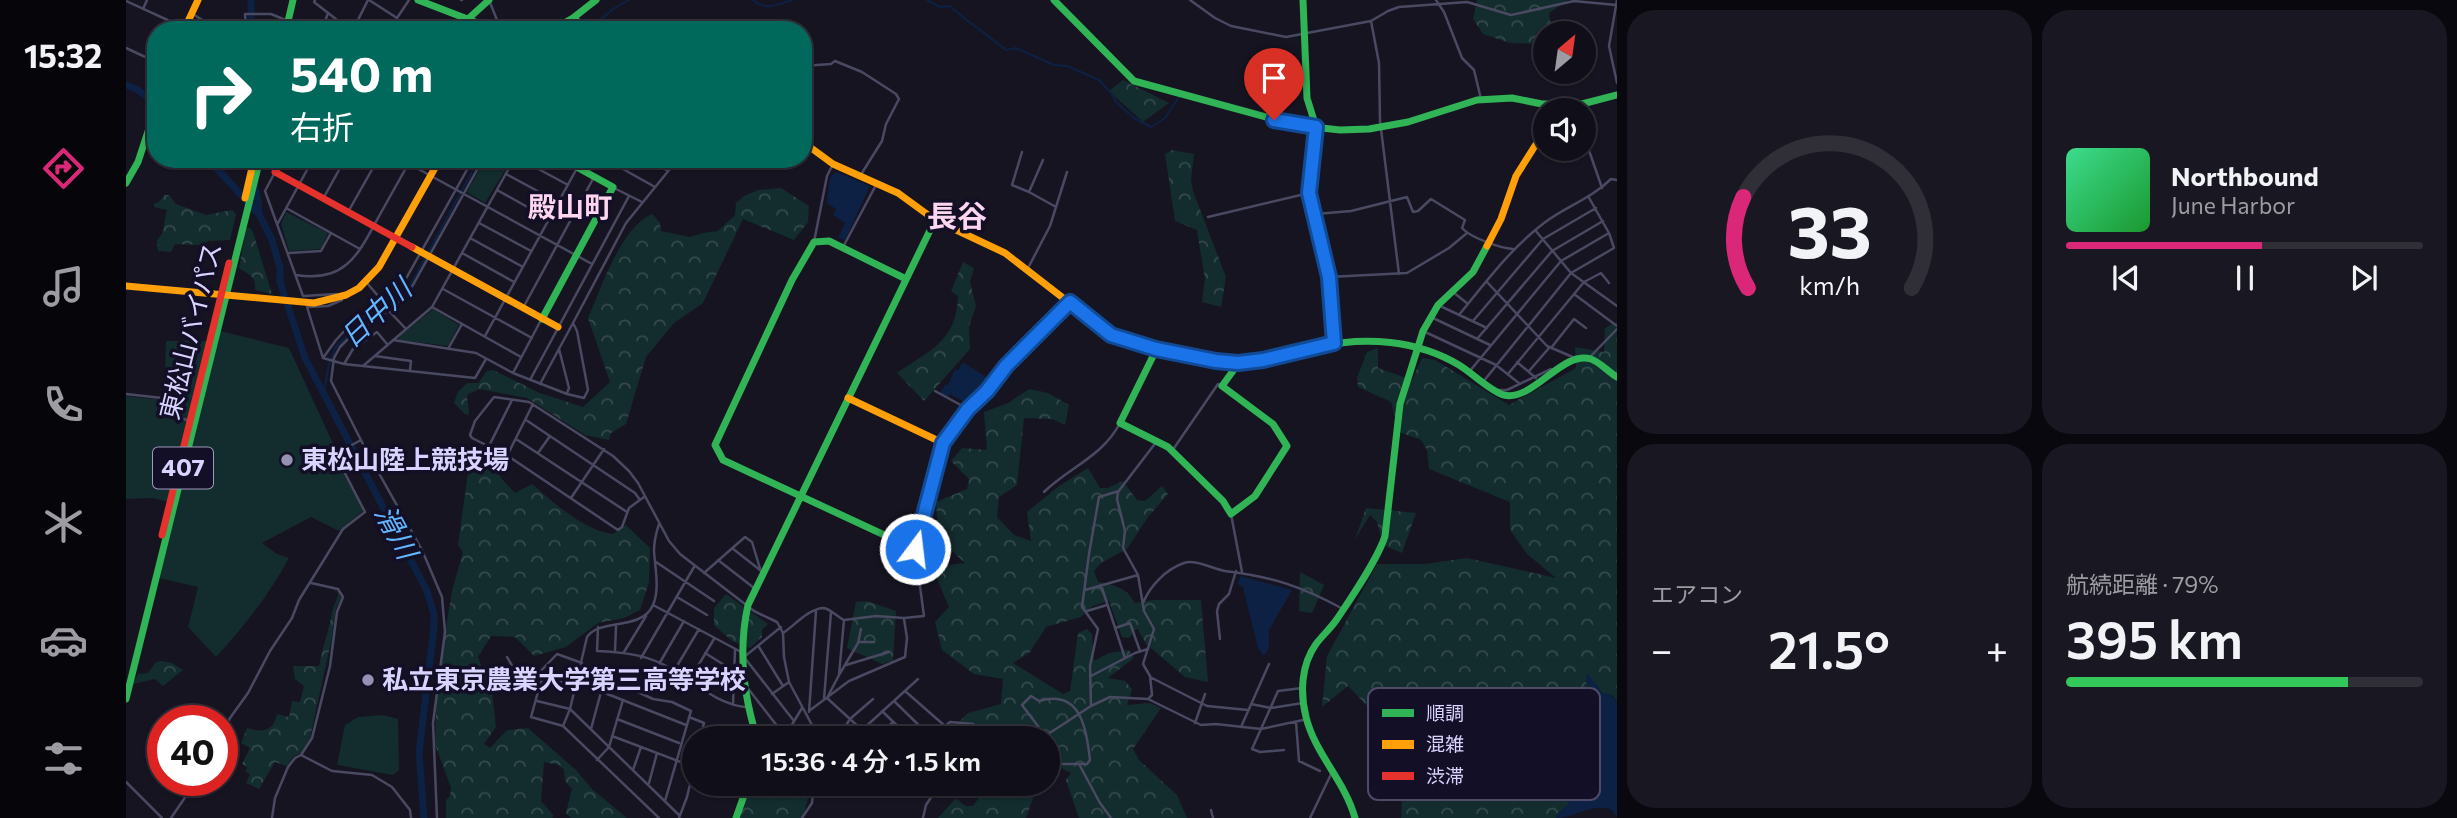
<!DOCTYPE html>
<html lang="ja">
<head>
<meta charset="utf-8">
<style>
  body { margin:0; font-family:Commissioner,"Noto Sans JP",sans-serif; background:#191822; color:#f1f3f6; height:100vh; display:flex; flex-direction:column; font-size:26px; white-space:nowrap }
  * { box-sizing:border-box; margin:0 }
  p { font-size:23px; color:#9c9ca2 }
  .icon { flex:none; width:38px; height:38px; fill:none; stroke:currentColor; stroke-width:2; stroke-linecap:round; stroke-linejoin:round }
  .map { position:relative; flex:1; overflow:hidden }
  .details { display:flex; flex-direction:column; gap:10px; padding:10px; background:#09080e; width:840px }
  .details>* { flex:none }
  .banner { position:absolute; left:21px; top:21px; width:665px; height:147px; border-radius:28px; box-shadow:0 2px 5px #0004,0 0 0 2px #302f38; background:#00695c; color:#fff; overflow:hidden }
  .needle { width:46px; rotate:29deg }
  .controls { position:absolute; left:1407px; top:21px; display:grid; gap:14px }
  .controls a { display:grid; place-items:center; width:63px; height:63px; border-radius:50%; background:#100f19; box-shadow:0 2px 5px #0004,0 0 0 2px #302f38; font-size:35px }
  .speed { position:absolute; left:21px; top:705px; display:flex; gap:14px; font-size:35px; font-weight:700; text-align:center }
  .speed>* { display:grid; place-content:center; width:91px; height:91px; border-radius:50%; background:#100f19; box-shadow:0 2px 5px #0004,0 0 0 2px #302f38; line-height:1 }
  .speed .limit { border:10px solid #d22; background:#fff; color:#111 }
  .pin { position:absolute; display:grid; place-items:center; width:60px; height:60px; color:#fff; margin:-72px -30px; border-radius:50% 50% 50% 0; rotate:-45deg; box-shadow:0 0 7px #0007 }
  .pin .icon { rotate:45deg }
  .me { position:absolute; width:77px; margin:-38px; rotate:15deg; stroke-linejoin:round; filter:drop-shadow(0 0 5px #0008) }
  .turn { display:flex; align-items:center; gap:24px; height:147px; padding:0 28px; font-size:32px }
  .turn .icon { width:91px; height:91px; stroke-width:2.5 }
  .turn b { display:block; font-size:49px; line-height:60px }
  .big { font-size:52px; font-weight:600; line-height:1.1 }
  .details .widget { flex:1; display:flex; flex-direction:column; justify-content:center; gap:10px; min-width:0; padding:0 24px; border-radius:28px; background:#191822 }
  .details .dial { align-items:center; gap:0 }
  .dial svg { height:182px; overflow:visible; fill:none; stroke:#302f38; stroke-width:7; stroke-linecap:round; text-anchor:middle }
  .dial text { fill:#f1f3f6; stroke:none }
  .song { display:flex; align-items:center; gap:21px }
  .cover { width:84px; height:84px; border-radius:10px; background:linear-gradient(135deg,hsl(150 70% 55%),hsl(130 70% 35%)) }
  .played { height:7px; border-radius:4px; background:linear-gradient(90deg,#db2777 55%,#302f38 55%) }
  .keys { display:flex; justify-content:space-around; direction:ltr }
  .heat { display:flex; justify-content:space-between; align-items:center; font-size:38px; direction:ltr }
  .charge { height:10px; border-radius:5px; background:linear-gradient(90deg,#34c759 79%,#302f38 0) }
  .details .tiles { flex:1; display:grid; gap:10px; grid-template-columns:repeat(2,1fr) }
  .trip { position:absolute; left:556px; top:726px; width:378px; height:70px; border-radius:35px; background:#100f19; box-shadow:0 2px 5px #0004,0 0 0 2px #302f38; font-weight:600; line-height:70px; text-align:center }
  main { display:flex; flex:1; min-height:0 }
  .dock { display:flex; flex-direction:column; width:126px; justify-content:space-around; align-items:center; background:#06060a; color:#9c9ca2 }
  .dock .icon { width:49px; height:49px }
  .dock .active { color:#db2777 }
  .dock b { font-size:32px; color:#f1f3f6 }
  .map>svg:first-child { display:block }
</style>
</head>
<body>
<main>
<nav class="dock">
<b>15:32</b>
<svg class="icon active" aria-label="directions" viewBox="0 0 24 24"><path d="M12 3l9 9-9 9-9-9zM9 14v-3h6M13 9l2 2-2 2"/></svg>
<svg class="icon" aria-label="music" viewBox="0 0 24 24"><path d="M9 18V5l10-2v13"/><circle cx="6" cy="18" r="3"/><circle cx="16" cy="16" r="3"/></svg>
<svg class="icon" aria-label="phone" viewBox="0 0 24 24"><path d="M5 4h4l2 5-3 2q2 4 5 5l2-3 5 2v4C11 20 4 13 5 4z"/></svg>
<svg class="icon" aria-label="climate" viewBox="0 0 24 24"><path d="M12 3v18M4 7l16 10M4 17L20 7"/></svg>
<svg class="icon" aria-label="car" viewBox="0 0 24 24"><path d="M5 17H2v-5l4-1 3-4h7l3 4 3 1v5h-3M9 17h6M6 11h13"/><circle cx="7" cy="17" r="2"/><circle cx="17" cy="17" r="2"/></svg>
<svg class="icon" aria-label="filters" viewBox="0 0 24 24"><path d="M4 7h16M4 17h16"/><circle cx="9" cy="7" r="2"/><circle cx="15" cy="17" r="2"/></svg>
</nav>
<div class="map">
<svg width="1491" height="818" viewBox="0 0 1491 818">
  <defs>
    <pattern id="forest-crowns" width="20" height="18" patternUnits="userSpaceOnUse" patternTransform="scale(1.75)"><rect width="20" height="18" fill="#132c2d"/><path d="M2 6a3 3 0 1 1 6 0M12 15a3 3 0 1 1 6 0" fill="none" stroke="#354a4c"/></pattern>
  </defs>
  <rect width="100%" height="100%" fill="#161421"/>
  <!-- forest -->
  <path fill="url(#forest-crowns)" d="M1351,0h91l-19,13 3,19 -7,1v11l-35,-1 -27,-9 -10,-15z
    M997,80l46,23 -26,19 -34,-31z
    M1046,150l22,4 -3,26 2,11 33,86 -5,30 -19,-5 3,-23 -8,-49 -22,-9 -10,-67z
    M655,188l28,18 -1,16 -14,18 -51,-21 -40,84 -29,20 -28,34 -20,67 -15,9 -2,7 -24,-5 -58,-37 -48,-9 -12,6 2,20 -4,-1 -11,-11 4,-11 9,-9h11l9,-12 6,-1 47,23 43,14 27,-25 -22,-64c14,-31 32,-90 64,-104l8,9 1,8 29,6 13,-4 15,-2 17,-16 1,-12 8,-7 14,-6z
    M38,195h5l7,9 30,11 26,-5 4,4 -6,26 -22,1 -5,4 -28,-1 -4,8 -13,-1 -1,-11 5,-6 5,-24 -13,-3v-3l6,-3z
    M120,228h4l3,4 19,62 -17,-4c1,-14 -5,-15 -16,-22z
    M837,262l11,6 -4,14 6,24 -7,20 1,23 -46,52 -27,-28c33,-23 60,-32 61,-77l-7,-5z
    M1491,322v379l-5,-6 -9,-1 -8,-11 -9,-1 5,11 -5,12 1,22 11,31 -1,6 -10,17 -10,5 -9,19 -11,9 -1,4h-155l4,-84 -33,-23 -24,-25 -26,21 5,-51 50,-92h48l42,-6 89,20 -29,-24 -17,-24v-28l-81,-33 -2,-19 -6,-10 -22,-8 -8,-30 -33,-15 -1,-9 10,-26 11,-4v20l34,12 10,-22 13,2 74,45 67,-37 -1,-21 29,5 1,-24z
    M903,389l19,4 21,12 -4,20 -13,-6 -28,-1 -7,67 -18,12 -2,20 17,18 17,6 -4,-29 32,-26 29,-18 12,20h8l15,-7 14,19 8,1 17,-15 6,8 -20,23 -21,32 -26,14 -7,8 4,11c16,3 28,5 37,21l18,-3h48l7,82 -23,-5 -39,-33 -9,-16 -8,10 -7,-1 -13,-36 -16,5 -12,11 -35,10 -16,25 -17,11 50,31 7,-3 8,-58 9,-4 5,5 2,27 15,-8 20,-3 5,8 -26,20 17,3 7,8 -5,16 23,-2 11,5 -28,41 6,11 38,35 10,23h-108l-13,-38 5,-7 -12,-6 -11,8v-37h-106l26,-25 33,-9 2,-25 -29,-5 -32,-24 -7,-28 14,-15 -17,-40 33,-4 -26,-24 -3,-37 31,-13 2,-10 -18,-18 11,-13 25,2 -3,-38 24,-9z
    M352,449l15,8 8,21 14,15 17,-9c22,19 51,46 81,50l13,-9 24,23 -1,34 -9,28 -16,8 -26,5 -32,24 -32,9 -19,-19 -24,-1 -13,21 14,35 4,35 -12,17 6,4 17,-18 21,-2 48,42 17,20 34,28h-56l-5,-5 6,-24 -7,-8 -1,-11 -5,-5 -15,-3 -3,39 13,15 -2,2h-106v-18l4,-4 1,-8 -16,-44 2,-64 15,-89 11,-39 -5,-7 12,-87z
    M1240,508l50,5 -14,40 -19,-8 -6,-23 -7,-7 -15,24z
    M1174,572l24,13 -12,28 -13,-2z
    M205,588l8,4 2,6 -5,10 -4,29 -22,101 -8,14 -9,5 -6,9 -12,-4 -16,27 -13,-6 4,-9 -4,-2 1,-5 -5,-3 8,-16 -9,-5 6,-15c15,5 27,3 30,-14l12,3 3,-16 8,1 4,-16 -9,-7 -2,-13h26c4,-20 10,-37 14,-57 1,-6 5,-9 5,-16z
    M600,594l42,30 -6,6v7l-12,11 -18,-7 -18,-16v-17z
    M741,601l29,10 -3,50 -11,3 -35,-16 9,-46z
    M35,661l11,2 11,7 -20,16 -8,-7 -22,5 5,-10 10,-1 8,-11z
    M624,784l61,2 -8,32h-65z
    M912,784l-12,34h-88l18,-20 9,8h8l15,-21z"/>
  <!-- green -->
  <path fill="#132c2d" d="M359,159h9l13,8 -22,36 -18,-11z
    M160,212l42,21 -7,16 -32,2 -8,-27z
    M307,309l26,16 -11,21 -49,-6v-3z
    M94,331l69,17 47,102 -2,7 30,53 -25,21 -28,-14 -49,26 15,11 12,4c-18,34 -45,69 -73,99l-28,-30 10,-40 -39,-9 19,-74 -26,-6 -26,1v-103l38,4 2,-59h52z
    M257,715l15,4 1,51 -6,5 -56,-10 8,-40 13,-8z"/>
  <!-- water -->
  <path fill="#0d2144" d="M710,172l34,14 -25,54 -7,-2 7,-15 -12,-8 3,-6 -9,-6 3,-26z
    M837,362l29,19 -24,23 -18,-10 -2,3 -8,-4 5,-8h3l7,-16 3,1z
    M1114,576l52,14 -23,40v18l-5,8 -6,-8 -15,-61 -5,-3z
    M1461,673l16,21 5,-1 9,8v116l-5,-7c-19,-8 -37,8 -56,8l1,-4 11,-9 9,-19 10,-5 10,-17 1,-7 -11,-30 -1,-22 5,-12 -5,-11z"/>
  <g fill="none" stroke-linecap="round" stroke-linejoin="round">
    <!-- stream -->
    <path stroke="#0d2144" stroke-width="2" d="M627,0c12,11 24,5 39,0
      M801,0l13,7 10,-1c17,16 37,28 56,44l10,-2 38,17 13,1 32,14 13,14 4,8 18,16 17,9 14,-9 14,-21
      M465,28l22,-19 16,-9
      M197,397l6,-33 7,-17 13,-13 41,-28 21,-22 68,-125"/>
    <!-- river -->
    <path stroke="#0d2144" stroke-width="7" d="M125,30v-30
      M0,85l10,4 20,13
      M82,159l51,55 13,26 8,28v14l25,76 122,233 7,23v13l-15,126 5,65
      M123,159l9,41 1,14"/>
    <!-- street -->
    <path stroke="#4a4962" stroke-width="2.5" d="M189,0l-1,2 36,28
      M243,0l28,18
      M335,0h1
      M363,0l12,30
      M1064,0l25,18 16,8 55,11 85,-16 17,-10 11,-4 68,-5 44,13 63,-14 42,4
      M1310,0l8,12 18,46 12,12 7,29
      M1491,0l-8,46 8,37
      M0,1l59,27
      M17,9l4,-9
      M65,13l28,17
      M1245,21l8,42 1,58 19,153
      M120,30l-1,-16h26l17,7
      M196,30l6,-17
      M227,30l15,-30
      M263,30l20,-30
      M294,30l3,-7 12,7
      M0,48l30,14
      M677,66l28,-2 4,-3 27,11 34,22 3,5 -13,25 -4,17 -22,35
      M1458,136l18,52
      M896,152l-10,33 17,7
      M274,159l192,105
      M370,159l13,8
      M394,159l48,26
      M479,159l50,28
      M521,159l21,12
      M917,160l-14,32 27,15
      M148,174l-9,17 38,105 33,-2 6,3v3l-14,6 -21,1 16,51 21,6 131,14 11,-19
      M380,174l52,28
      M488,188l28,14
      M371,190l52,29
      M197,199l22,-40
      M160,208l74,41
      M222,212l30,-53
      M1190,214l35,-3 56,-14 6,15 5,-1 13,-12 34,21 -3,8c9,10 38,20 51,21
      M1082,217l101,-24
      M152,223l35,-64
      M353,223l52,28
      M1409,230l36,43 46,33
      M344,238l53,29
      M688,242l13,-66 6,-12
      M717,247l33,-62
      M163,253l32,-2 10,-18
      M336,253l52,29
      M901,270l23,-44 17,-54
      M170,275c49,8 62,-20 82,-57 11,-20 22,-39 33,-59
      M1203,277l78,-4 42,-25 18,-15
      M1361,282l60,64 28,12
      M241,283l17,20
      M317,289l89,49
      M1327,292l15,12
      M1448,294l43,32
      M1312,305l49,23
      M306,307l89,50
      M397,308l71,-131
      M263,311l17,18
      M1333,315c27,-33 51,-66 85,-92 21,-16 48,-25 67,-44l6,1
      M1307,318l57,27
      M1347,321l70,-82 53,-31
      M1297,331l73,34 24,19
      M359,336l97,-177
      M1351,339l75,-88 51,-30
      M267,340l83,13 37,20 54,21 17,4 4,-8 -11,-59 -4,-8 53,-100 52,-64
      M1425,348l23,-29 12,9
      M322,349l14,-25
      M433,349l10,39 -2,5
      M249,356l36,5 -1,9
      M1464,357l27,-28
      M197,358l13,-18 11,-12 35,-23 21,-21 70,-125
      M1391,362l19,16
      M218,364l9,-15 24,-17 10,12
      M237,366l69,-59 82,-148
      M1403,371l20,-23
      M1343,372l92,-111 48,-28
      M387,373l28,-53
      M1382,374l76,-92 17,-9 8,10
      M404,380l99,-184
      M1357,382l88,-109 43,-25 -5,-15 -21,-37
      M414,384l33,-61
      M1372,390h9l44,-21 2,4
      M809,391l33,18
      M0,394l36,4 6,4 8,14 13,5
      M400,420l109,73 5,7
      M390,439l111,73
      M363,446l23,-46
      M1046,451l46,-67 3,1
      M412,453l12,-17
      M382,454l25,-50
      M918,492c26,-25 59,-36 76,-69
      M518,497l-15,11 -7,19 -4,3 -110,-74 -36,-18 -2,-3 5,-14 19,-24 35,5 84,54 16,15 9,12 31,58 11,13 74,57 23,11 6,11 1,24 5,25 23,43 1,13
      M445,498l33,-49
      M1105,514l11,58
      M606,548l28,22
      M592,560l36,28
      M530,562l58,39
      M578,573l41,-36 7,5 10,33
      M975,585l24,73
      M959,590l53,-15
      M551,597l30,18
      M1017,603c7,-17 23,-34 41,-40 11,-4 29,6 41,8 48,6 76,15 118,38
      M527,605l90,48
      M961,611l20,-6
      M718,620l-5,55 -12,23 35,32 23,8
      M472,627l-1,24c21,1 46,3 65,13 29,14 51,39 83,43
      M655,627l-37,30 50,64
      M989,628l15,-5 10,28
      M657,633c11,-7 26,-25 41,-25 6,1 14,9 20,12l32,-4 28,2 20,-2 -9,-67
      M1094,639l-3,-28 2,-7 10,-10 7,-23
      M733,642h15
      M633,647l24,39
      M489,651l1,-25
      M498,652l22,-36
      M579,653l29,18
      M381,657l14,24
      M515,658l53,-91
      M720,665l43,-13
      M572,666l35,23
      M548,671l25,-42
      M411,675l4,6 -10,36 32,9 96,92
      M713,675l19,-32 3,-14
      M526,676l32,-55
      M965,676l44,-23 13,-4
      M1024,677l57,29 41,4
      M415,681l36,1 109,43
      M563,681l25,-42
      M620,686l39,50
      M377,687l34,-12 20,-21 25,9
      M501,687l26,12 19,3 19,9 -26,90
      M779,691l40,35
      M646,694l17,-12
      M1023,698l3,-3 -2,-19 -7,-12 11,-35 -10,-18 -6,-36 -15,-27 2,-17 -8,-32 1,-7 39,-51
      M698,699l7,-87
      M411,701l33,8 109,106
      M768,701l38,37
      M1125,704l20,4 32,-5
      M607,705l2,-56
      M965,706l-1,-40 8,-37 -16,-22 7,-53 10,-57 20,-6
      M683,711l40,-30 56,-24 2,-19 -3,-19
      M756,711l28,27
      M683,712l7,-101
      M563,717l15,6 -4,15
      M491,719l62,24
      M1170,722l3,39 21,10
      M1069,723l10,-29
      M628,724l15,14
      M686,725l18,13
      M437,726l7,-17 17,-72c13,-19 55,-6 66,-32 7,-16 2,-37 1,-54 0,-9 2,-18 5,-27
      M1115,727l28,-63
      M465,729l10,-37
      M486,736l82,31
      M96,737l8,-19 18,-25 22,-42 22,-33 7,-18 44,-71 22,-17 -29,-56 1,-3 24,-13
      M658,738l18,-30
      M712,738l12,-19 23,-20
      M731,738l5,-8 56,-51
      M751,738l16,-16
      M805,738l19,-16 23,2 23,14
      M916,738l49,-32 19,-9 38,2 53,26 15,-1 45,5 47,-10
      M921,738l-25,-33 9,-9 8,5c42,-12 47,27 51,59l-3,4h-38l-1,-18
      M1158,750l-24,2 -8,-3 26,-58 24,-3
      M175,755l31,16 40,4 20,12 18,23 1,8
      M471,760l12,-13 14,-47
      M953,764l21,39 11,15
      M507,770l8,-23
      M0,782l36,36
      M523,783l8,-30
      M1085,810l2,8
      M45,818l26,-38
      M146,818l3,-20 13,-31 7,-9 6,-3 11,-17 18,-72 7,-54 6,-15 -5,-8 -27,-6
      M311,818l-4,-95 12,-91 -3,-35 -20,-47 -55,-98 -36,-71 3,-23 6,-11 9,-9 47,-33 17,-20 70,-126
      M553,818l8,-21 8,-34
      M676,818l10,-15 2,-19
      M797,818l3,-13 14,-21
      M1184,818l23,-48"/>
    <!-- fast -->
    <path stroke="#30b455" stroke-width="7" d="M292,0l78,30
      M928,0l80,81 161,44 45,5 29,-1 39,-7 69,-22 35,-2 30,6h40l35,-9
      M1177,0l4,98 9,29 -7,66 20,84 5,66
      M447,18l17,12
      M342,19l21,-19
      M160,30l7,-30
      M426,30l21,-12 23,-18
      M0,183l12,-21 18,-55
      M780,279l-77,-38 -15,1 -22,38 -77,165 8,15 185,86
      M416,319l71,-132 -51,-28
      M1192,347c47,-11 99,-7 141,18 12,7 32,27 45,30 29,7 58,-45 87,-36 9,3 17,13 26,18
      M1030,350l-36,73 48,24 55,54 8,13 24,-18 32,-50 -14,-22 -51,-38 16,-22
      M0,699l134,-540
      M631,738c-14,-44 -19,-88 -9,-133l187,-385
      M610,818l12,-34
      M1229,818c-10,-37 -40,-64 -49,-101 -6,-24 -5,-52 10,-73 6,-8 15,-16 21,-25 14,-21 41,-60 48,-83l15,-132 23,-73 15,-26 35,-33 14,-26"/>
    <!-- slow -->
    <path stroke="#ff9f0a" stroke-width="7" d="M58,30l14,-30
      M677,142l30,22 65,29 37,27 70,33 102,79 24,11
      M119,198l9,-39
      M1361,246l14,-27 15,-43 29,-46
      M286,247l146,80
      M0,286l188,17 32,-8 13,-7 20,-21 61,-108
      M722,398l95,45
      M782,546l7,3 28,-106 63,-77 64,-64"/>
    <!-- jam -->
    <path stroke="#e5322d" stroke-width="7" d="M156,159l-7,13 137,75
      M1005,343l25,7 82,13 25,-3 55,-13
      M36,535l67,-272"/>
  </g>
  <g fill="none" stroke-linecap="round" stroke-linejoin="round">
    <defs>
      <path id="route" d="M789,549l28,-106 25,-34 19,-18 19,-25 64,-64 41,33 45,14 60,12 22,2 25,-3 71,-17 -5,-66 -20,-84 7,-66 -42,-7"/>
    </defs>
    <!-- route casing -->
    <use href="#route" stroke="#114b97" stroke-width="18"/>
    <!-- route -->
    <use href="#route" stroke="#1a73e8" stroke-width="12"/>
  </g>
  <!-- markers -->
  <g fill="#9591b1" stroke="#130f26" stroke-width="2.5">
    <circle cx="161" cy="460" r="7"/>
    <circle cx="242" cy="680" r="7"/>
  </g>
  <g text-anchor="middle" stroke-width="7" stroke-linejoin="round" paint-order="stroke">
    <!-- shield labels -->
    <rect fill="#130f26" stroke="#9e99be" stroke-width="2" x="27" y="447.5" width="60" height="41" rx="5"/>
    <g font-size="24" font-weight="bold" fill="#d9d4ff">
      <text x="57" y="476">407</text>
    </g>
    <!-- street labels -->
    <g font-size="26" fill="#d9d4ff" stroke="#130f26">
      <text transform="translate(65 331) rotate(-76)" y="9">東松山バイパス</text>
    </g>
    <!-- poi labels -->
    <g font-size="26" font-weight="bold" fill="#d9d4ff" stroke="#130f26" text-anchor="start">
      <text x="175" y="469">東松山陸上競技場</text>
      <text x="256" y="689">私立東京農業大学第三高等学校</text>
    </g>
    <!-- neighbourhood labels -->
    <g font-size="28" font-weight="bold" fill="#ffd6f0" stroke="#130f26">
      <text x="444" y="217">殿山町</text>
    </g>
    <!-- water labels -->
    <g font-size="28" font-style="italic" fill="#62b6ff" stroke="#130f26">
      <text transform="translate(250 313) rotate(-43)" y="10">日中川</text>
      <text transform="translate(270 532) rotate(62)" y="10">滑川</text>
    </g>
    <!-- quarter labels -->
    <g font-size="30" font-weight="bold" fill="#ffd6f0" stroke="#130f26">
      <text x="831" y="227">長谷</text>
    </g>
  </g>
  <!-- legend -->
  <rect x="1242" y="688" width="232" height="112" rx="10" fill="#130f26" stroke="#4e4a67" stroke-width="2"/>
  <rect x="1256" y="709" width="32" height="8" fill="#30b455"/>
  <rect x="1256" y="740" width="32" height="9" fill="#ff9f0a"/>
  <rect x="1256" y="772" width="32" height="8" fill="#e5322d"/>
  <g font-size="19" fill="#d9d4ff">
    <text x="1300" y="720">順調</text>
    <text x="1300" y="751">混雑</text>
    <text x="1300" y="783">渋滞</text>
  </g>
</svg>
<div class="controls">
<a><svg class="needle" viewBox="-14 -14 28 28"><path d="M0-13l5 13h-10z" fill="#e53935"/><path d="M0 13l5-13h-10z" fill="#9c9ca2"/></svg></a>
<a><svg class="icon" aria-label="sound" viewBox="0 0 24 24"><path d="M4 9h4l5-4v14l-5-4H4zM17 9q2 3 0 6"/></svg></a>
</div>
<div class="speed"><div class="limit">40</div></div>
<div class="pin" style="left:1148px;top:120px;background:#d93025"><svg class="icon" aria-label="arrive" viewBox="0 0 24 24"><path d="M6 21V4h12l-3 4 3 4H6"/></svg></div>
<svg class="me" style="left:789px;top:549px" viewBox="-20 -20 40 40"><circle r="17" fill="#1a73e8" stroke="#fff" stroke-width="3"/><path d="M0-11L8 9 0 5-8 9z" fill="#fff"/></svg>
<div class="trip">15:36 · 4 分 · 1.5 km</div>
<div class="banner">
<div class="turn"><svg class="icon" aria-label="right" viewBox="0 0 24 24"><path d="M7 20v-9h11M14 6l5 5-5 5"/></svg><div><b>540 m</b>右折</div></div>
</div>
</div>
<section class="details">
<div class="tiles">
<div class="widget dial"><svg viewBox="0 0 100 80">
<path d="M14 69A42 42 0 1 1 86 69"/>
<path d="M14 69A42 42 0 0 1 12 29" stroke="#db2777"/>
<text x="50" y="56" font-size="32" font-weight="700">33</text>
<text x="50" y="72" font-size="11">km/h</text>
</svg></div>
<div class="widget">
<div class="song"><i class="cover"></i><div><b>Northbound</b><p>June Harbor</p></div></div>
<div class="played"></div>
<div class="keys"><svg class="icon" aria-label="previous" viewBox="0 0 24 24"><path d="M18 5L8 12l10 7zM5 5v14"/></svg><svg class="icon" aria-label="pause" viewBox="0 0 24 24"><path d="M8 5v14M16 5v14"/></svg><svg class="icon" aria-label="next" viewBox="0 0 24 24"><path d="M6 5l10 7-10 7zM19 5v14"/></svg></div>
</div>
<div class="widget"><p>エアコン</p>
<div class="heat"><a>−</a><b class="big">21.5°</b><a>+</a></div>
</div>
<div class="widget"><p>航続距離 · 79%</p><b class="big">395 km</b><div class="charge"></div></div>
</div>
</section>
</main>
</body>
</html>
